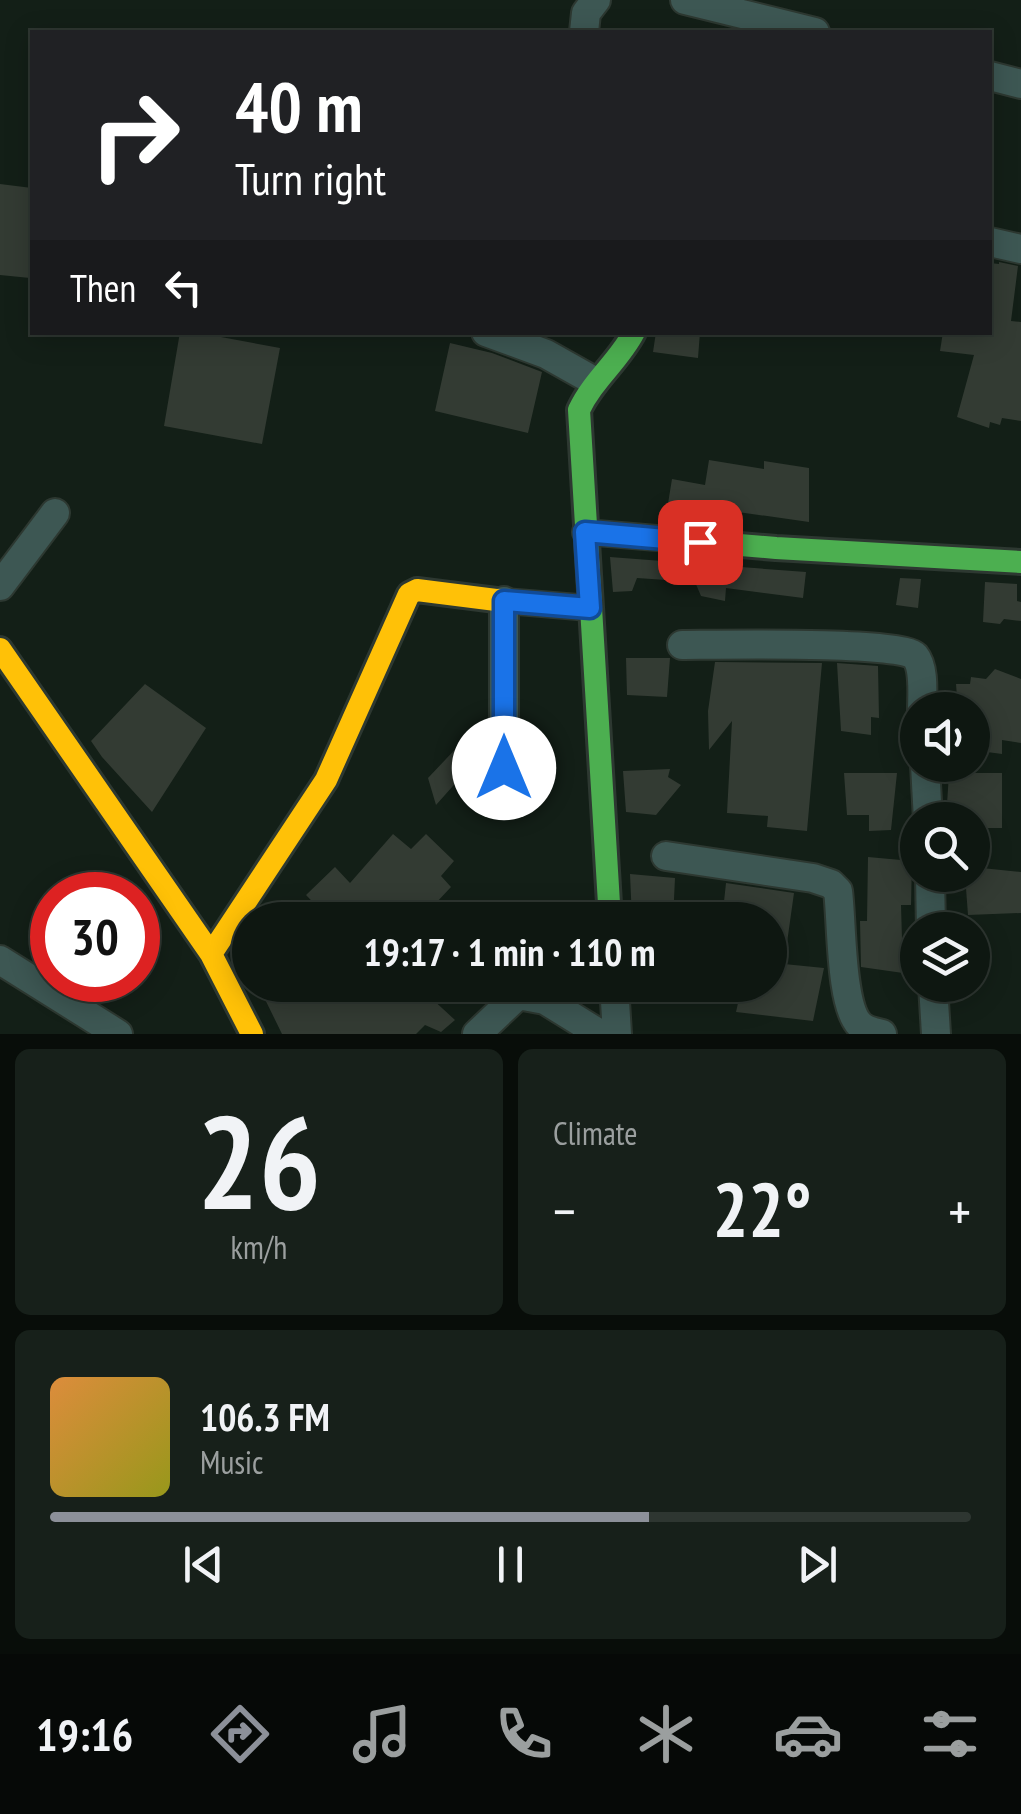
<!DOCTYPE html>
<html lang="en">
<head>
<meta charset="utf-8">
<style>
  body { margin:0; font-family:"PT Sans Narrow",sans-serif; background:#17201a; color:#f1f3f6; height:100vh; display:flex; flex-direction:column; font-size:38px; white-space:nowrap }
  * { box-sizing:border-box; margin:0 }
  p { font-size:32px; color:#9b9f9f }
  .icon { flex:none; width:55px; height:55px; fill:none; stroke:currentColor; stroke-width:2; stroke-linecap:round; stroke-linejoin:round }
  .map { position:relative; height:1034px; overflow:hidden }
  .side { display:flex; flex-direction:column; gap:15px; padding:15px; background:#080d09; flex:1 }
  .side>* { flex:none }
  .hud { position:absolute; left:30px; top:30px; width:962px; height:305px; border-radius:0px; box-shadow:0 5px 25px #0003,0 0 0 2px #2e3631; background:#202124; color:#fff; overflow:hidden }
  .tools { position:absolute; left:900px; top:692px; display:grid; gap:20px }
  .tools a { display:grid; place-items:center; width:90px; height:90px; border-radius:50%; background:#0e1711; box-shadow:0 5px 25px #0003,0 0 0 2px #2e3631; font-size:50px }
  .speed { position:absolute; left:30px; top:872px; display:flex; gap:20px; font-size:50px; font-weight:700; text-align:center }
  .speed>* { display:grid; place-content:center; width:130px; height:130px; border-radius:50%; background:#0e1711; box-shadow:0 5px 25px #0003,0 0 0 2px #2e3631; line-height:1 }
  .speed .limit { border:15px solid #d22; background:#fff; color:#111 }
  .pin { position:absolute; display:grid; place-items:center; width:85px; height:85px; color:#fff; margin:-42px; border-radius:20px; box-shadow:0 5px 15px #0006 }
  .me { position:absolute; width:110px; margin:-55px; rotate:0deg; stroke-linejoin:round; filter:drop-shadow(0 0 8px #0008) }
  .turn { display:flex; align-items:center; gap:35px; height:210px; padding:0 40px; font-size:45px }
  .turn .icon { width:130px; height:130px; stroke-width:2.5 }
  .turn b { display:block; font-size:70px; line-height:85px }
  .then { display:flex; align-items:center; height:95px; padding:0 40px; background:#0003; gap:20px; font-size:38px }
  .big { font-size:75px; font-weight:600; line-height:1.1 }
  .side .tile { flex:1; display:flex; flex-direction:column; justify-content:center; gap:15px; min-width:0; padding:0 35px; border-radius:15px; background:#17201a }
  .side .dial { align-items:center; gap:0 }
  .dial b { font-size:130px; line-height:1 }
  .song { display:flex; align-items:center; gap:30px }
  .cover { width:120px; height:120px; border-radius:15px; background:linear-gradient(135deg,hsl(30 70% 55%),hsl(60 70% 35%)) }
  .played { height:10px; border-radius:5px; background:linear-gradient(90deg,#8c9099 65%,#2e3631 65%) }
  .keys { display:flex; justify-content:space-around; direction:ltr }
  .heat { display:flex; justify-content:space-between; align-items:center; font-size:55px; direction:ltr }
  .side .tiles { flex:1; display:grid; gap:15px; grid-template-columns:1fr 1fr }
  .tile:last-child { grid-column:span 2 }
  .trip { position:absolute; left:232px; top:902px; width:555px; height:100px; border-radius:50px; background:#0e1711; box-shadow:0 5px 25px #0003,0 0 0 2px #2e3631; font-weight:600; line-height:100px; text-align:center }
  .tabs { display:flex; height:160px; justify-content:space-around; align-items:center; background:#060907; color:#9b9f9f }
  .tabs .icon { width:70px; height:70px }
  .tabs .on { color:#8c9099 }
  .tabs b { font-size:45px; color:#f1f3f6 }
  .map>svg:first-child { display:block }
</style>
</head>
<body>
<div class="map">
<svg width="1021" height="1034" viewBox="0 0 1021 1034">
  <rect width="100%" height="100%" fill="#131f17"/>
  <!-- building -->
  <path fill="#333b33" d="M0,184l32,4v67l-2,23 -30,-3z
    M999,262l19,4 -7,55 10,1v99l-19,-3 -2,7 -10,-3 -1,6 -32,-11 17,-62 -34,-4 3,-19h47v-69l9,1z
    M180,332h14l86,16 -18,96 -98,-18z
    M656,332h44l-2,26 -45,-6z
    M450,343l42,10 50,19 -14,61 -93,-22z
    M709,460l55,9v-8l45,7v54l-85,-12 -2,11 -56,-5 6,-37 33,6z
    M610,557l196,15 -3,26 -77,-10 -1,13 -24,-5 -6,-14 -58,-4 -5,13 -19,1z
    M900,578l21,1 -3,29 -22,-3z
    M985,582l32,2v17l4,1v19l-17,-2 -4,5 -17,-2z
    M626,658h44l-3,39 -40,-2z
    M715,662l107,1 -15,168 -40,-4 1,-11 -41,-3 5,-92 -23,29 -1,-39z
    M837,663l41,3 1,52 -8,-1v18l-30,-4z
    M995,669l26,10v64l-19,-3v14l-30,-4v-40h-14l-2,-26h14l1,-7 15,2z
    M145,684l61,44 -54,84 -50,-55 -11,-16z
    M463,741l23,8 -50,56 -8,-27z
    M670,769l-2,8 13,8 -25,30 -30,-3 -3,-41z
    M844,773h53l-6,57 -22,1v-16h-22z
    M949,773h53v55h-30v-8h-26z
    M393,834l18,15 15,-15 28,27 -13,15 10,11 -31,33h-90l-24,-25 29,-28 15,16z
    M868,857l44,4 -1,44h-10l2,68 -42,-6 -1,-46h7z
    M972,867l49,5v41l-53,2 -3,-40h7z
    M630,874l45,4 -2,42h-41z
    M726,883l68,10 -10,71 40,4 -11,53 -77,-9 6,-27h28v-65h-48z
    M258,985h159l38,35 -14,12 -16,-7 -9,9h-134z"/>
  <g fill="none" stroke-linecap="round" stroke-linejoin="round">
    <defs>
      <path id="street" d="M685,0l130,32
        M584,32l2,-19 10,-13
        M990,76l31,8
        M990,242l31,7
        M486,332l60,22 48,27
        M0,586l55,-73
        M504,601v167
        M682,645c31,0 219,-4 233,11 10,12 7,40 7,54
        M925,765l3,55
        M666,856l147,22 18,6 7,7c4,30 2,115 22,134 6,6 15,7 22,9
        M930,875l1,55
        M0,960l118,74
        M614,985l3,49
        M933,985l3,49
        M477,1034l41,-39 27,5 55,34"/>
      <path id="fast" d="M585,532l191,16 245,14
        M610,920l-31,-510c14,-30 40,-49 55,-78"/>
      <path id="slow" d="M0,649l211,305 41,80
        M211,954l115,-174 83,-186 8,-4 87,11 86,7"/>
    </defs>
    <!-- street casing -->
    <use href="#street" stroke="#2d3831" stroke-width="32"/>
    <!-- fast casing -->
    <use href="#fast" stroke="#2d3831" stroke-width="28"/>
    <!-- slow casing -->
    <use href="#slow" stroke="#2d3831" stroke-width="28"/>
    <!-- street -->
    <use href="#street" stroke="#3d5753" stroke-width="28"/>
    <!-- fast -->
    <use href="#fast" stroke="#4caf50" stroke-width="22"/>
    <!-- slow -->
    <use href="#slow" stroke="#ffc107" stroke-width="22"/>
  </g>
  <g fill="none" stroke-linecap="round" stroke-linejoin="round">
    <defs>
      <path id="route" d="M504,768v-167l86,7 -5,-76 115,10"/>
    </defs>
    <!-- route casing -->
    <use href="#route" stroke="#114b97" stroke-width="25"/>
    <!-- route -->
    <use href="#route" stroke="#1a73e8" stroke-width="18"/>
  </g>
</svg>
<div class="tools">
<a><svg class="icon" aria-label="sound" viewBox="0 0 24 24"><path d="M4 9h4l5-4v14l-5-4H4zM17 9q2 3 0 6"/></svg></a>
<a><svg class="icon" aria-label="search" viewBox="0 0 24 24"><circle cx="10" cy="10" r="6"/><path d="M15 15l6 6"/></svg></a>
<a><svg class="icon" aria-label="layers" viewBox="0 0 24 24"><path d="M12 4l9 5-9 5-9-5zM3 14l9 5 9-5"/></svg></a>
</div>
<div class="speed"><div class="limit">30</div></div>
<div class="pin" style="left:700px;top:542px;background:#d93025"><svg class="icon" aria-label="arrive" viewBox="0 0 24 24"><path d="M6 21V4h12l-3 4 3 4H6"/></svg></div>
<svg class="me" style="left:504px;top:768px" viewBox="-20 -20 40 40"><circle r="19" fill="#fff"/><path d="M0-13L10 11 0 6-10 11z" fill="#1a73e8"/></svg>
<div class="trip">19:17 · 1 min · 110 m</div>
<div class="hud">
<div class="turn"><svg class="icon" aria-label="right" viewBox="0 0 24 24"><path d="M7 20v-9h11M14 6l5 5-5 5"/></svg><div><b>40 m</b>Turn right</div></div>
<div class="then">Then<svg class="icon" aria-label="left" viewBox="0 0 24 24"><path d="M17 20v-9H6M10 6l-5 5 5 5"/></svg></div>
</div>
</div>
<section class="side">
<div class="tiles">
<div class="tile dial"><b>26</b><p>km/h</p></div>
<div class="tile"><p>Climate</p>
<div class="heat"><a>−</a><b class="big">22°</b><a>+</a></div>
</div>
<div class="tile">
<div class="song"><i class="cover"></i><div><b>106.3 FM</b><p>Music</p></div></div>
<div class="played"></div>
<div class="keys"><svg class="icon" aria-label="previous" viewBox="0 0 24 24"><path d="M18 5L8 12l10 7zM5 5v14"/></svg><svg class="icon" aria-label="pause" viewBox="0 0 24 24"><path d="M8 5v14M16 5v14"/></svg><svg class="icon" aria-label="next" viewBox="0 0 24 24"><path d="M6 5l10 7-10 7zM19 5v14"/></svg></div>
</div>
</div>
</section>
<nav class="tabs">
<b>19:16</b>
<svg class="icon on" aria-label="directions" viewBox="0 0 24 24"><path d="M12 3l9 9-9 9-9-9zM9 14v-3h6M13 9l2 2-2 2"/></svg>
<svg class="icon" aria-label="music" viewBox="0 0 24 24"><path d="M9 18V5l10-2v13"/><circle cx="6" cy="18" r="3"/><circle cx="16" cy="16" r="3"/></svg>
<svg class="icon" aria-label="phone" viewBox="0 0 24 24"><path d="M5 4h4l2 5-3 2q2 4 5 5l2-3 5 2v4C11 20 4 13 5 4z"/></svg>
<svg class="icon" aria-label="climate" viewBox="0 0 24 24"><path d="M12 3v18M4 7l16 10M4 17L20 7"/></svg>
<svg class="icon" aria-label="car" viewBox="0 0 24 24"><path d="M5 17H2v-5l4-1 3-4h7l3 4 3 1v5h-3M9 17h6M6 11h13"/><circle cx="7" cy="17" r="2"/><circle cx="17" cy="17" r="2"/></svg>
<svg class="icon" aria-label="filters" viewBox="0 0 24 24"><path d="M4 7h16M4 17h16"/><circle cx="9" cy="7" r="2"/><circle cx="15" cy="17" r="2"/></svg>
</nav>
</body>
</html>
